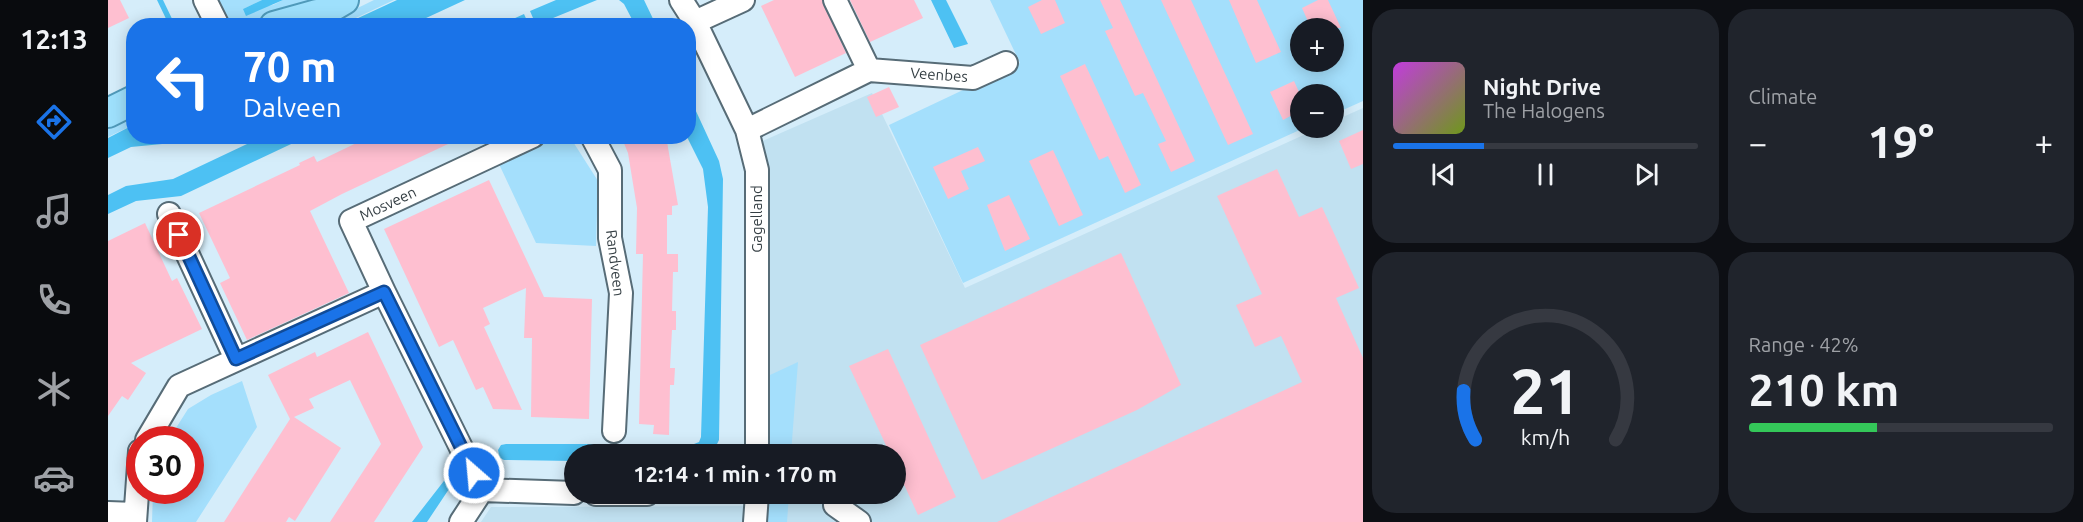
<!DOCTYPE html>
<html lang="en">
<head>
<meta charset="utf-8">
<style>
  body { margin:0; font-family:Ubuntu,sans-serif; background:#20242c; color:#f1f3f6; height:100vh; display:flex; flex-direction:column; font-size:22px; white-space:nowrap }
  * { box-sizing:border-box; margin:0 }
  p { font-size:20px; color:#9ea1a6 }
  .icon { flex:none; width:33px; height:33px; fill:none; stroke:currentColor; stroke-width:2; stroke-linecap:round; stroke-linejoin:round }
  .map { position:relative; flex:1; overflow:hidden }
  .side { display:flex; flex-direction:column; gap:9px; padding:9px; background:#0d0f14; width:720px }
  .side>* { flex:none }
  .guide { position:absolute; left:18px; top:18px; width:570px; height:126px; border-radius:24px; box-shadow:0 3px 15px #0003; background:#1a73e8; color:#fff; overflow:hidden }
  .tools { position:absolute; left:1182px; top:18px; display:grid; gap:12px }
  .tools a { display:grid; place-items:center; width:54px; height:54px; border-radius:50%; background:#171b24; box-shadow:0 3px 15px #0003; font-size:30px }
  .speed { position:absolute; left:18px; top:426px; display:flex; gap:12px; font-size:30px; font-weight:700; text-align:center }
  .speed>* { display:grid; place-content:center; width:78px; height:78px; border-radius:50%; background:#171b24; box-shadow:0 3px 15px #0003; line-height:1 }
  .speed .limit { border:9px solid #d22; background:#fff; color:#111 }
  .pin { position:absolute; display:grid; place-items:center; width:51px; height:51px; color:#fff; margin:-26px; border:3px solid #fff; border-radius:50%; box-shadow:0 2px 6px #0007 }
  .me { position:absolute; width:66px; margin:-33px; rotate:333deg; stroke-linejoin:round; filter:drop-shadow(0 0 4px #0008) }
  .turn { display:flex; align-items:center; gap:21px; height:126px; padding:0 18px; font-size:27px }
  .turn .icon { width:78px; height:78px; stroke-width:2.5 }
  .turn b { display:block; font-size:42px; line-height:51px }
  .big { font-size:45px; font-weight:700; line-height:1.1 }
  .side .card { flex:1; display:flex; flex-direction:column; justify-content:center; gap:9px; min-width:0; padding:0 21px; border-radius:24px; background:#20242c }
  .side .dial { align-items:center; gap:0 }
  .dial svg { height:156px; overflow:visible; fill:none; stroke:#363941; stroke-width:7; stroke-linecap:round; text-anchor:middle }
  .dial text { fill:#f1f3f6; stroke:none }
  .song { display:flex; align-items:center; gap:18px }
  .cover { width:72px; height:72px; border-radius:9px; background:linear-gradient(135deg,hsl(290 70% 55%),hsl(80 70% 35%)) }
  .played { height:6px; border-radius:3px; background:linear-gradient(90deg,#1a73e8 30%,#363941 30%) }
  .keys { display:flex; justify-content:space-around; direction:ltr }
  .heat { display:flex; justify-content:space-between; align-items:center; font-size:33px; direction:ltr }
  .charge { height:9px; border-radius:4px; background:linear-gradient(90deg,#34c759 42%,#363941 0) }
  .side .tiles { flex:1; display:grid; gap:9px; grid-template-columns:repeat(2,1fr) }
  .trip { position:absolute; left:456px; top:444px; width:342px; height:60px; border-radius:30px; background:#171b24; box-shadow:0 3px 15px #0003; font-weight:700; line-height:60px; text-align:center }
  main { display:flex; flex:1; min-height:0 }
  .dock { display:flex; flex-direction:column; width:108px; justify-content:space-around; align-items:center; background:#090b0e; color:#9ea1a6 }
  .dock .icon { width:42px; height:42px }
  .dock .active { color:#1a73e8 }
  .dock b { font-size:27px; color:#f1f3f6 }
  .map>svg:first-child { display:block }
</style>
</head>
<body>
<main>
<nav class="dock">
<b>12:13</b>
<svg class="icon active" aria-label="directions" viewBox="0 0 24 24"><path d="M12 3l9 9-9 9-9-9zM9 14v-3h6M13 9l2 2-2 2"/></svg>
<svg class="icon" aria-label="music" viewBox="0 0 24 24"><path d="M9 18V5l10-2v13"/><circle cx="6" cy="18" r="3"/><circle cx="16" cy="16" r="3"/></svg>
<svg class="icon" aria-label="phone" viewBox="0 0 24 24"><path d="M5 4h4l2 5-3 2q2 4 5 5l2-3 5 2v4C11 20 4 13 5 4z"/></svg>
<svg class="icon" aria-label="climate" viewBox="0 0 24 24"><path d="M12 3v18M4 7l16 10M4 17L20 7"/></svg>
<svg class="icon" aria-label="car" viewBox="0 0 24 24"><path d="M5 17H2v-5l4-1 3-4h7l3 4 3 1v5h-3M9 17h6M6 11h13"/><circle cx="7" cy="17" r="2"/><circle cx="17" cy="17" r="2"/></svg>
</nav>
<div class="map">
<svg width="1255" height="522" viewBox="0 0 1255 522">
  <rect width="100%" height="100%" fill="#d5edfa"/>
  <!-- built -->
  <path fill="#c1e1f1" d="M764,93l93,195 354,-160h15v-7l29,-13v414h-882l10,-15 272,-1 1,-12h132v-40h-130l4,-103 -12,-208z"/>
  <!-- green -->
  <path fill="#a4dffc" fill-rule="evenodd" d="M109,0h45l-19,9 30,-4 10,-5h38c-24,10 -64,31 -89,24z
    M266,0h20l-53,25 -20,1z
    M882,0h373v101l-29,13v-20h-34v34h4l-341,155 -74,-158 131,-62zM1192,28h34v34h-34z
    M25,115v10l-25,12v-10z
    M445,137h17l28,44 -2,65 -60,-3 -38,-81z
    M690,362l-7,92h-23l2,-79z
    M134,381l15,46 -61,95h-44l1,-31 37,-1v-50l-21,-1 19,-30 23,-14z
    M658,494h23l-2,28h-22z"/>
  <!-- water -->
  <path fill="#4dc1f3" d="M49,0h6l12,25h-6z
    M154,0h21l-37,16 -3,-7z
    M289,0h68l-54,25h-68z
    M448,0h41l-61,25 -6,-14z
    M511,0h25l12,25h-21l-11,-21z
    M823,0h15l22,44 -14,4z
    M416,14l5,11h-29z
    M581,96l30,65 4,18 -4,261 -7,14h-138v7l-70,-1 -4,-2 -2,-8 3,-5 5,-1h188l5,-2 2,-5 7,-230 -5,-38 -16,-32z
    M25,125l1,11 43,1 -15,7 -31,3 -23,11v-20z
    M156,136l42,1 -125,59 -45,5 -28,13v-19l18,-9 47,-7z
    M339,477l5,1 1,5 -26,39h-15z"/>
  <!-- building -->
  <path fill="#febfd0" d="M0,0h12l9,18 -21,10z
    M666,0h48l24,53 -51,24 -34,-71z
    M742,0h64l9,18 -53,24z
    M934,0h13l10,23 -24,11 -13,-27z
    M992,0h20l75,161 -24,11 -13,-28 8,-3 -23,-48 -8,3 -30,-65 8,-3z
    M1053,0h30l62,134 -25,11z
    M1121,0h28l24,52 -25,11z
    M1210,0h10l13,28h-30l-9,-20z
    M977,64l56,121 -16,8 -17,-37 -9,4 -39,-84z
    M1186,81l6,13v17l-17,9 -13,-28z
    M781,87l10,20 -23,10 -9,-20z
    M1255,130v34l-12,5 -12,-28z
    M263,136h94l-123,58 -32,17 39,82 -102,47 -27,-57 10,-5 -31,-65 101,-48 -1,-2 15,-7 3,6z
    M513,136h45l12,69 -6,1v9h-5v39h11v18h-5l-1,39h4v19h-4l-2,38h5l-1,17h-4l-1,50 -16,-1 1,-9 -15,-1 4,-170h-7l1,-46 -9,-55z
    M870,147l7,14 -24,10 8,18 -21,10 -15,-32z
    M945,150l30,65 -24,11 -30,-65z
    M1169,169l22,48 23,-10 37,81 -23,10 27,60v164h-366l305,-140 -21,-46 -26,11 -19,-42 26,-11 -45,-98z
    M381,180l55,117 48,2 -3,120 -58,-2 1,-79h-8l2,-50 -43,20 7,16 -6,3 38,83 -29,-1 -10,-22 -7,3 -23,-50 -14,7 -55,-118z
    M901,195l21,44 -25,12 -18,-46z
    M37,223l27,58 5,-3 25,51 -71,34 15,10 -18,27 -6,-4 -14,20v-175z
    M1013,253l60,132 -44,25 -155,70 -62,-135z
    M260,332l55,115 -49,75h-44l51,-78 -31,-64 -41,19 5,9 -20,9 47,31 -46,73 -6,-4 -3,5h-62l66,-103 -22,-44 47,-23 2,5z
    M780,349l68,148 -38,18 -22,-48v-13h-6l-41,-88z"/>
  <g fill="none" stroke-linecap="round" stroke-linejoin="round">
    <defs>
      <path id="minor" d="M97,0l13,26
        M573,0l14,22 52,108 10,40v284
        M727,0l34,70
        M587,22l48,-22
        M639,130l122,-60 104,8 33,-15
        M484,136l18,34v68l11,55 -7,138
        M61,214l67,145
        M39,440l32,-54 205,-94
        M374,490l-98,-198 -33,-71 182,-85
        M488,494h51
        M727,505l24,17
        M0,513l27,1
        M27,522l5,-71
        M353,522l21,-32 92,3
        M647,522l2,-28"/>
      <path id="major" d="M166,26l43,-12
        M192,26l44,-26
        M0,113l26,-13"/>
    </defs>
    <!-- minor casing -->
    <use href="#minor" stroke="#576c77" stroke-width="26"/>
    <!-- major casing -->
    <use href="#major" stroke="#509aba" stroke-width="32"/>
    <!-- minor -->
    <use href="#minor" stroke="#fff" stroke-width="22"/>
    <!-- major -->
    <use href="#major" stroke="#9ee0fc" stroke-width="28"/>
  </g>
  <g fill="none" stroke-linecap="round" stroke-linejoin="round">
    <defs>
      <path id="route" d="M71,235l57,124 148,-67 90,181"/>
    </defs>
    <!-- route casing -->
    <use href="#route" stroke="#114b97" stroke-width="15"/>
    <!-- route -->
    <use href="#route" stroke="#1a73e8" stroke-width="10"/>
  </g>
  <g text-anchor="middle" stroke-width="5" stroke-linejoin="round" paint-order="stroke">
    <!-- street labels -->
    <g font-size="15" fill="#353f44" stroke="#fff">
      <text transform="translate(831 75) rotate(4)" y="5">Veenbes</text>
      <text transform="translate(280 204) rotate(-25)" y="5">Mosveen</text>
      <text transform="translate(649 219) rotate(-90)" y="5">Gagelland</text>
      <text transform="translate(507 263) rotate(83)" y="5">Randveen</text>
    </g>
  </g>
</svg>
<div class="tools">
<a>+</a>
<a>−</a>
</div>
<div class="speed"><div class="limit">30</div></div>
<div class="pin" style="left:71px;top:235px;background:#d93025"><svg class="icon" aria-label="arrive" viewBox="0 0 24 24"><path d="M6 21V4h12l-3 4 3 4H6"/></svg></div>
<svg class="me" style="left:366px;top:473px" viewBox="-20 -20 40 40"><circle r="17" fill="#1a73e8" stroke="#fff" stroke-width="3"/><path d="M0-11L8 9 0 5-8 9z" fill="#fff"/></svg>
<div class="trip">12:14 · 1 min · 170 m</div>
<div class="guide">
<div class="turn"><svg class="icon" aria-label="left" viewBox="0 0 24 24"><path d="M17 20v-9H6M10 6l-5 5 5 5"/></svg><div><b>70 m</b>Dalveen</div></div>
</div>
</div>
<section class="side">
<div class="tiles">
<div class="card">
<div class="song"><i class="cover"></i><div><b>Night Drive</b><p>The Halogens</p></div></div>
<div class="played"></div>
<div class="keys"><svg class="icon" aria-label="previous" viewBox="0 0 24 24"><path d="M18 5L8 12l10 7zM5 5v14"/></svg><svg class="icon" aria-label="pause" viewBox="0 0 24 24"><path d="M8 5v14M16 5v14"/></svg><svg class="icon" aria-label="next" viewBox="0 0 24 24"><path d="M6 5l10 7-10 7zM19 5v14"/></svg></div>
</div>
<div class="card"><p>Climate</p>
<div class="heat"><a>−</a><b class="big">19°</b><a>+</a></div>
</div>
<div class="card dial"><svg viewBox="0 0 100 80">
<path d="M14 69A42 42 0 1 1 86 69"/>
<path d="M14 69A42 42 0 0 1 8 44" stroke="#1a73e8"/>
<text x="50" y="56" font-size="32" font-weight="700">21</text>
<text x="50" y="72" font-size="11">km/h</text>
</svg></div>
<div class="card"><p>Range · 42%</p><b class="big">210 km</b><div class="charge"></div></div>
</div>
</section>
</main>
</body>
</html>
